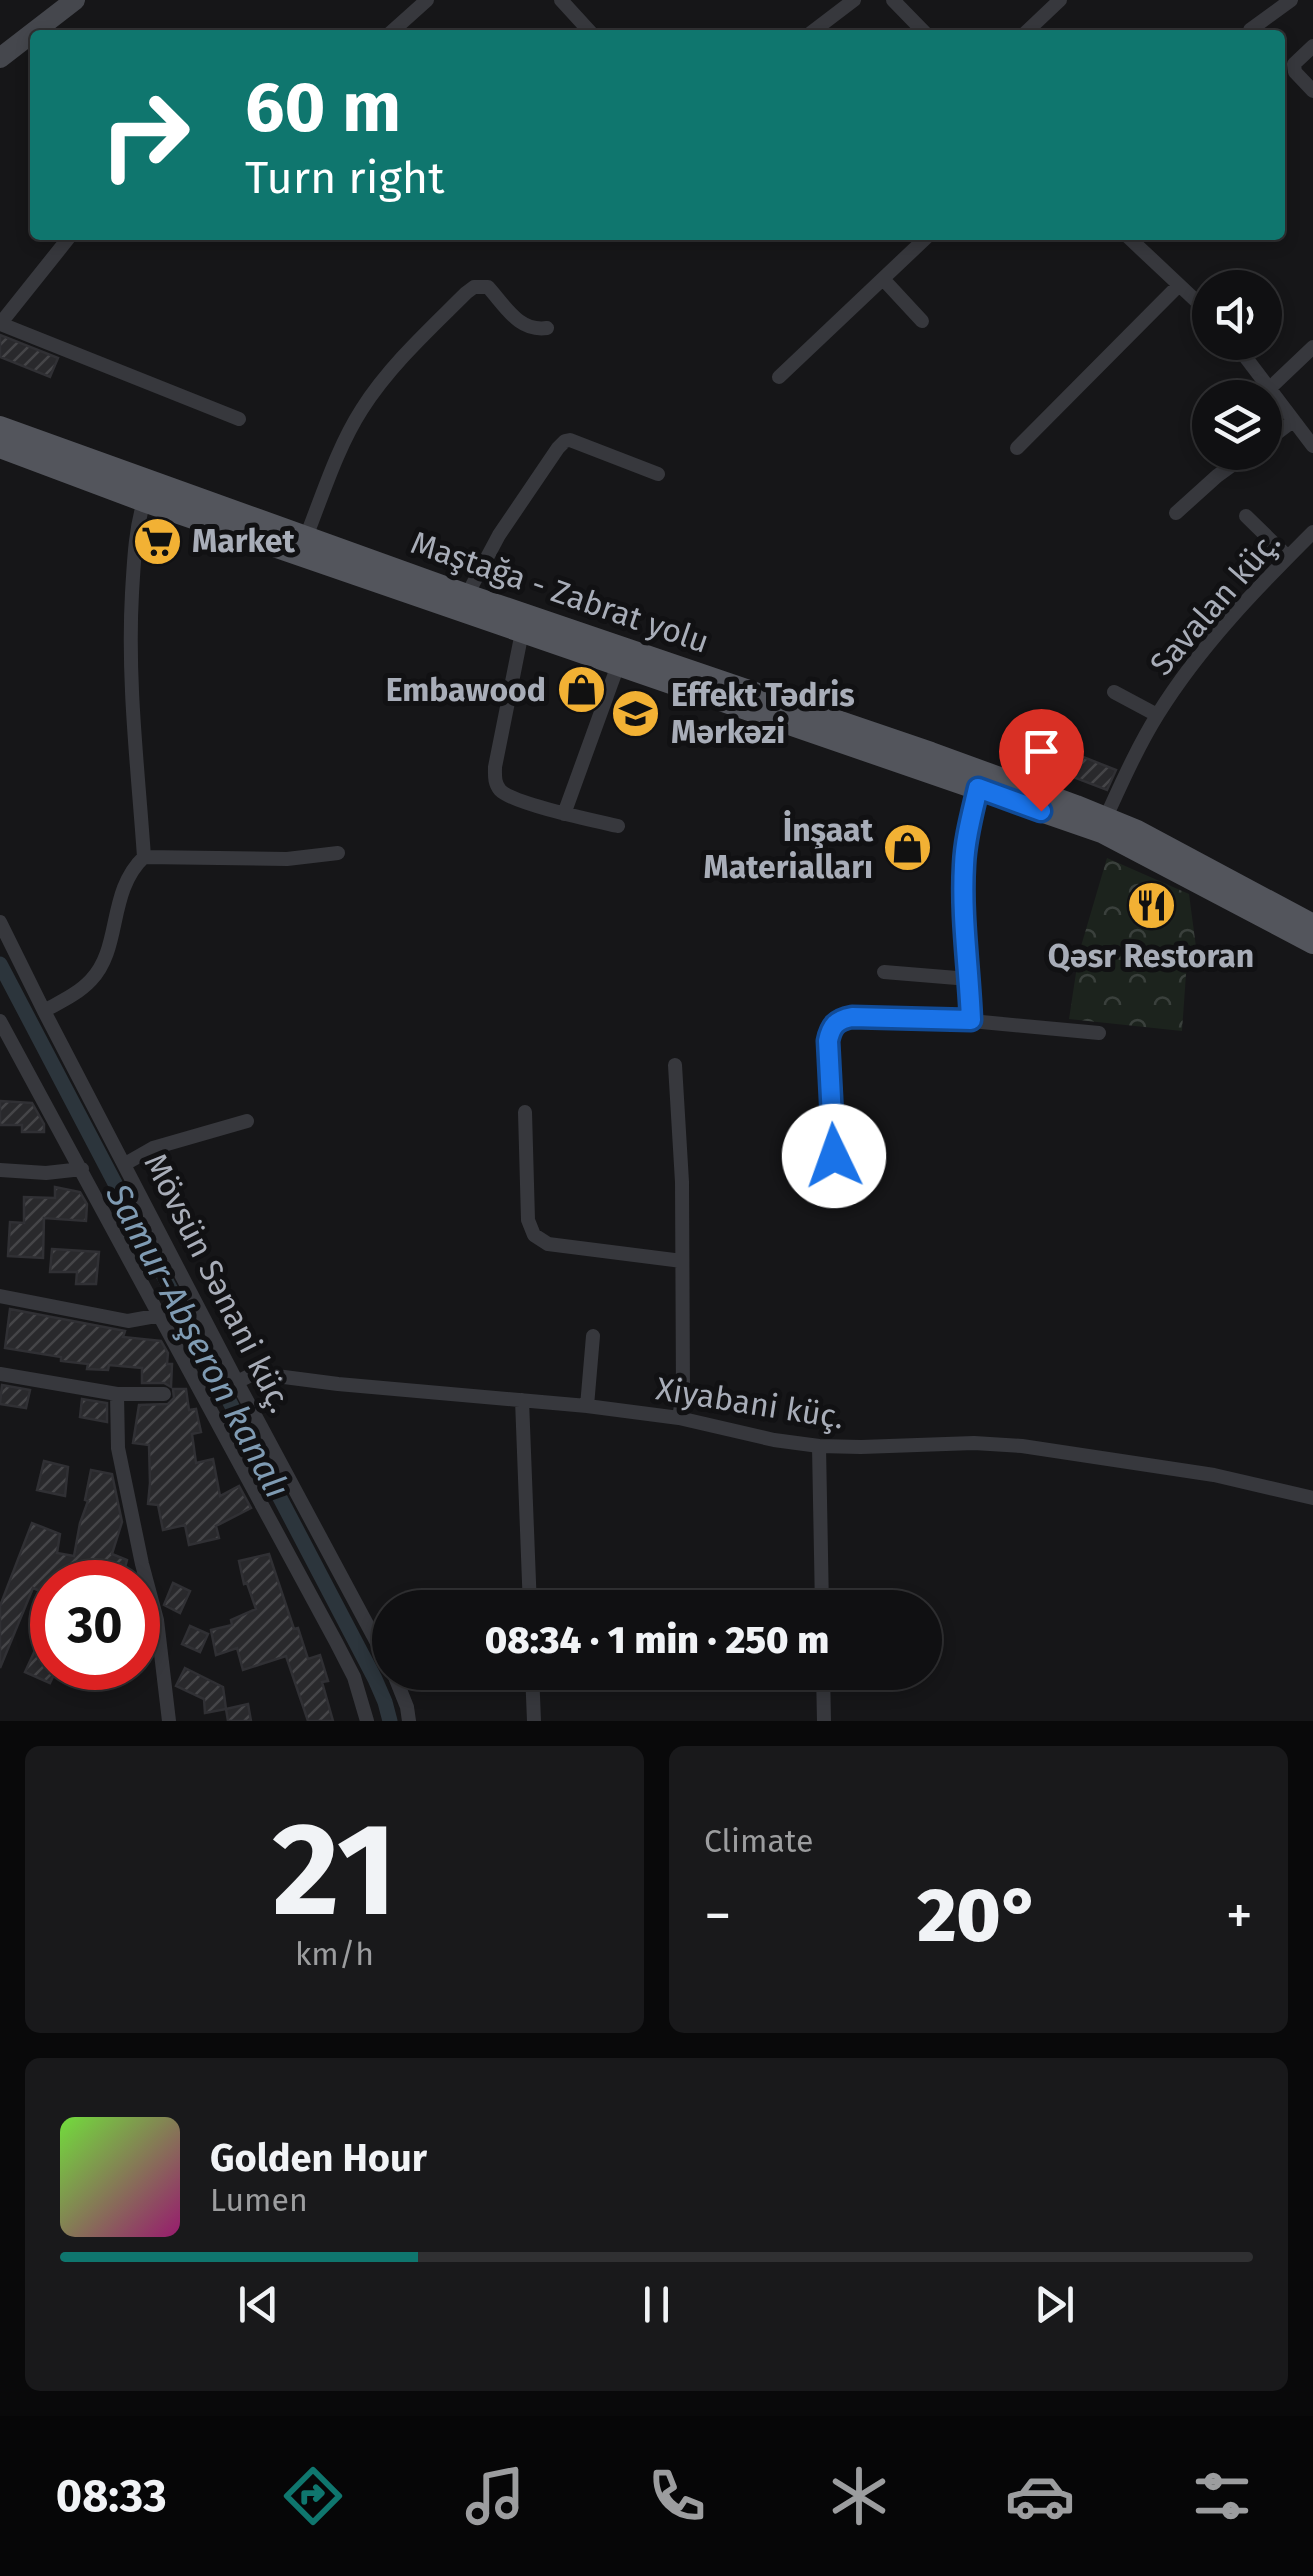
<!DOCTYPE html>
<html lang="en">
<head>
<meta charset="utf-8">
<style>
  body { margin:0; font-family:"Fira Sans",sans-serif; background:#19191b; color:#f1f3f6; height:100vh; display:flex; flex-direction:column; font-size:38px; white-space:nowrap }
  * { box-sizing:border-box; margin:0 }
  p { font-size:32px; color:#9c9d9f }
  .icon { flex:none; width:55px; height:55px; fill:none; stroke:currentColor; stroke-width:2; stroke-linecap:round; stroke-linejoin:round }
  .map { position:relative; height:1721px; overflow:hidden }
  .sheet { display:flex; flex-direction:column; gap:25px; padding:25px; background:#09090a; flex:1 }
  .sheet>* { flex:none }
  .top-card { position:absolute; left:30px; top:30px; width:1255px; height:210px; border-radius:10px; box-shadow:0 5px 15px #0003,0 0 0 2px #303032; background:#0f766e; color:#fff; overflow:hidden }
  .fabs { position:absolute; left:1192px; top:270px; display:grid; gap:20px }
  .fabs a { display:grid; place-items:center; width:90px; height:90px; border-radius:50%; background:#101012; box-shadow:0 5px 15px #0003,0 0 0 2px #303032; font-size:50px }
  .speed { position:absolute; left:30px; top:1560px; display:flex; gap:20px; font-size:50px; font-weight:700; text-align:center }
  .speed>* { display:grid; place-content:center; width:130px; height:130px; border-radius:50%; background:#101012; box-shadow:0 5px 15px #0003,0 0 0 2px #303032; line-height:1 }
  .speed .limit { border:15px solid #d22; background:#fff; color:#111 }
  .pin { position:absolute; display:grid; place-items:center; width:85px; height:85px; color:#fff; margin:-102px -42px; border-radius:50% 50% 50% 0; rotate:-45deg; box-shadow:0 0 10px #0007 }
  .pin .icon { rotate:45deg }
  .me { position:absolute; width:110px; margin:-55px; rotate:357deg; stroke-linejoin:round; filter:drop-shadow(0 0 8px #0008) }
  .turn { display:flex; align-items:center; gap:35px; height:210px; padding:0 50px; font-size:45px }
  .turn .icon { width:130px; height:130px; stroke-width:2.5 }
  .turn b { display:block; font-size:70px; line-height:85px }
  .big { font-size:75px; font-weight:800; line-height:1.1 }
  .sheet .tile { flex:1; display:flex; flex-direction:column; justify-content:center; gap:15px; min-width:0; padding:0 35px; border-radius:15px; background:#19191b }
  .sheet .dial { align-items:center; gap:0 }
  .dial b { font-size:130px; line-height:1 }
  .song { display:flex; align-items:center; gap:30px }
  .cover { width:120px; height:120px; border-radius:15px; background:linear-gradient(135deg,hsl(100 70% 55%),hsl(320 70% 35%)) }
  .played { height:10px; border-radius:5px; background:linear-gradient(90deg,#0f766e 30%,#303032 30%) }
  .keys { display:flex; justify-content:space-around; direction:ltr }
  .heat { display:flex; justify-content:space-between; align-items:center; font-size:55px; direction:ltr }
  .sheet .tiles { flex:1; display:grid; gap:25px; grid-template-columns:1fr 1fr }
  .tile:last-child { grid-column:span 2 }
  .trip { position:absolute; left:372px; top:1590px; width:570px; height:100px; border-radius:50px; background:#101012; box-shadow:0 5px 15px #0003,0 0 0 2px #303032; font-weight:800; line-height:100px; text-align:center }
  .tab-bar { display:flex; height:160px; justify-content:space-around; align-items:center; background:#060607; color:#9c9d9f }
  .tab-bar .icon { width:70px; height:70px }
  .tab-bar .active { color:#0f766e }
  .tab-bar b { font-size:45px; color:#f1f3f6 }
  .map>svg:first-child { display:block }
</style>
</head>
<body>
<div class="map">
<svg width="1313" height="1721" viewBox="0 0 1313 1721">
  <defs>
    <pattern id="forest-crowns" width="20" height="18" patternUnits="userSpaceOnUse" patternTransform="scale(2.5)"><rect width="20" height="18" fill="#1c231d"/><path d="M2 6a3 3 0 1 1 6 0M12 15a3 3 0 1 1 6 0" fill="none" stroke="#3a403c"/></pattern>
    <pattern id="building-hatch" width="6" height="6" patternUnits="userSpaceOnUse" patternTransform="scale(2.5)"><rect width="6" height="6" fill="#29292c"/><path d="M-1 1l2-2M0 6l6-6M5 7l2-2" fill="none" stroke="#454548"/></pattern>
  </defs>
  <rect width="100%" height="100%" fill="#161618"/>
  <!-- forest -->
  <path fill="url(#forest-crowns)" d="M1107,858l82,36 7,53 -10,27 -4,57 -113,-12 10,-66z"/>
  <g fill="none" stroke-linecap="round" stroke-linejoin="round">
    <!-- canal -->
    <path stroke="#2c353c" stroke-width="15" d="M0,964l375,715 10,23 5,19"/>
  </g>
  <!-- building -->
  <path fill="url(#building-hatch)" stroke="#303034" stroke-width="2.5" d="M0,335l58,23 -8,19 -50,-20z
    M1063,749l53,21 -9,20 -52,-20z
    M0,1101l32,2 12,21v8h-22v-7h-22z
    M55,1187l25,5 7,12 -1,17 -42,-3 -1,40 -35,-2 2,-34 14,1v-26l31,1z
    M52,1249l47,3 -3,32h-20l1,-12h-27z
    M10,1309l115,22 -2,6 38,4 7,12 -1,11h5l-1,23 -7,-4h-22v-15l-33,-3 -1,5 -21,-1 1,-5 -27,-3v-4l-56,-9z
    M2,1385l28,5 -4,18 -26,-4z
    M173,1389h13l3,21 7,-1 5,23 -9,2 4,29 17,-4 7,37 19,-10 12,22 -35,18 3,12 -30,7 -4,-20 -22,5 -5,-25 -10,-1 2,-21 -1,-38 -16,-2 6,-38 29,-1 6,-6z
    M82,1399l25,4v19l-27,-5z
    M44,1461l24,6 -3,29 -28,-6z
    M91,1470l21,4 10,48 -10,32 15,6 -6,22h-69v14l-19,-8 -33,80v-62l32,-83 28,11 -3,19 17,3 6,-33 8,-22 -3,-1z
    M269,1554l25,75 4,-1 10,31 12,-4 8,26 -6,1 11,39h-25l-22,-65 -43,14 -6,-22 -21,7 -5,-25 21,-5 -1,-5 25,-11 -9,-26 -3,1 -5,-23z
    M173,1583l17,8 -10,22 -16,-8z
    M190,1626l18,8 -8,18 -18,-8z
    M42,1635l10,5v28h5l-7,15 -25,-11z
    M185,1668l38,19 3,22 -21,4 -1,-14 -28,-13z
    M248,1704l3,17h-23l-2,-12z"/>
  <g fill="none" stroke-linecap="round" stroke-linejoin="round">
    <!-- street -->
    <path stroke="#37383d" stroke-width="14" d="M561,0l32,35
      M893,0l34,35
      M1250,30l41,-30
      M388,35l39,-35
      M808,35l46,-35
      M1023,35l37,-35
      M1313,46l-19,18 1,8 18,19
      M1126,235l84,79
      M884,280l38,41
      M0,324l71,-89
      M1,324l238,95
      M1234,342l79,104
      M779,377l150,-142
      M1269,389l44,-42
      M1265,442l28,-21
      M1017,448l162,-163
      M144,501c-9,30 -10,60 -12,92 -5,88 6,176 12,264l143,2 51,-6
      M1176,513l41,-37 33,-24
      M1246,516l42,41
      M306,537c17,-43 31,-89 56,-128 28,-44 68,-80 104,-116l8,-6h14c18,20 31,45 59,41
      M467,595l32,-60 59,-87 7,-7 5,-1 88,34
      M522,632l-27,135c0,8 -1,16 5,23 13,14 96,31 118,36
      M1114,692l43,23
      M564,814l54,-149
      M1106,817c16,-35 32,-71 52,-103 43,-69 98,-125 155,-182
      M0,922l44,89 193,371 153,285
      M884,972l85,7
      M44,1011c16,-9 34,-17 47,-31 31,-32 16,-88 53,-123
      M0,1021l336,621 18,35 13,44
      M971,1021c-2,-52 -10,-104 -7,-156 1,-26 8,-51 14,-77
      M675,1065l7,117 1,211 -4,25
      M525,1112l3,108 6,15 14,9 134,17
      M834,1156l-6,-115c3,-15 8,-21 24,-24l119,4 128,12
      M125,1164l28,-16 94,-27
      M0,1170l46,3 36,-4
      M0,1296l128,25 33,-6
      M0,1374l117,20h47
      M237,1382l14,-7 10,-1 77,10 249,22 92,12 95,22 45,6 42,1 113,-4 48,3 192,29 99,23
      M117,1394l1,54 24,116 15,56 12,101
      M522,1400l8,208
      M587,1406l6,-70
      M819,1446l3,162
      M393,1672l14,35 2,14
      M532,1672l2,49
      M823,1672l1,49"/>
    <!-- secondary -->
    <path stroke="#45474d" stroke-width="20" d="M0,58l75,-58"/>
    <!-- primary -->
    <path stroke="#53555c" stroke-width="22" d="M0,427l467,168 464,158 145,53 61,25 176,94
      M0,447l144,54 958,331 211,111"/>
  </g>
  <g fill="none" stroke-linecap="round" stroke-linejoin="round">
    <defs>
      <path id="route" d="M834,1156l-6,-115c3,-15 8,-21 24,-24l119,3c-2,-51 -10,-103 -7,-155 1,-26 8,-51 14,-77l63,23"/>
    </defs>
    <!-- route casing -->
    <use href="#route" stroke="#114b97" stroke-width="25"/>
    <!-- route -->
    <use href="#route" stroke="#1a73e8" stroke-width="18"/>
  </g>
  <!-- icons -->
  <defs>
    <symbol id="supermarket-disc" viewBox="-11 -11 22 22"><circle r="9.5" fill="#f2b134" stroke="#111113"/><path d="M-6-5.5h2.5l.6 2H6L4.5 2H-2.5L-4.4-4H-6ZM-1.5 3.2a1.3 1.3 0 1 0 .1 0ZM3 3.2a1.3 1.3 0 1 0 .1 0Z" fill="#111"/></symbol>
    <symbol id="shop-disc" viewBox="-11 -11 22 22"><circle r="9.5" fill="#f2b134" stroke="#111113"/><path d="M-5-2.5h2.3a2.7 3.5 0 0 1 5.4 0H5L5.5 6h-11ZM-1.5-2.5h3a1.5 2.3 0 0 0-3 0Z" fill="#111"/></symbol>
    <symbol id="university-disc" viewBox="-11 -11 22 22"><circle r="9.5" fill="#f2b134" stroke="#111113"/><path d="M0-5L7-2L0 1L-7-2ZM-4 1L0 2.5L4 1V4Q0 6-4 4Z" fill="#111"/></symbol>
    <symbol id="restaurant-disc" viewBox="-11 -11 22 22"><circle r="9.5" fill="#f2b134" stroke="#111113"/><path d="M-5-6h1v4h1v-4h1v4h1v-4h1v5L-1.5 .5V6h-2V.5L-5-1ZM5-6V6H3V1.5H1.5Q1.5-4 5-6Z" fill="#111"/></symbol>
  </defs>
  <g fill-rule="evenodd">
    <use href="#supermarket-disc" x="130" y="514" width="55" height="55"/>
    <use href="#shop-disc" x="554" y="662" width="55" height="55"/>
    <use href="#university-disc" x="608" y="686" width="55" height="55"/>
    <use href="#shop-disc" x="880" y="820" width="55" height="55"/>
    <use href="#restaurant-disc" x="1124" y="878" width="55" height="55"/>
  </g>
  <g text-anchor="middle" stroke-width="10" stroke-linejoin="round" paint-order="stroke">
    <!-- poi labels -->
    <g font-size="32" font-weight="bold" fill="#a8adb8" stroke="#111113" text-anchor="start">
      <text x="192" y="552">Market</text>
      <text x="546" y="701" text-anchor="end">Embawood</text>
      <text x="671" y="706">Effekt Tədris<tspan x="671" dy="37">Mərkəzi</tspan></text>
      <text x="873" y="841" text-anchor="end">İnşaat<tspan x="873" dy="37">Materialları</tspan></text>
      <text x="1151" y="967" text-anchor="middle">Qəsr Restoran</text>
    </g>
    <!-- street labels -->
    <g font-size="32" fill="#a8adb8" stroke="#111113">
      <text transform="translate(560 592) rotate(19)" y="11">Maştağa - Zabrat yolu</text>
      <text transform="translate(1215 603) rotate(-49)" y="11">Savalan küç.</text>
      <text transform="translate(218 1283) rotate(63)" y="11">Mövsün Sənani küç.</text>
      <text transform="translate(750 1403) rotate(9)" y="11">Xiyabani küç.</text>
    </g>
    <!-- water labels -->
    <g font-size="35" font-style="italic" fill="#7f9bb3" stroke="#111113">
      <text transform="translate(198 1341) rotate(62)" y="12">Samur-Abşeron kanalı</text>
    </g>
  </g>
</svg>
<div class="fabs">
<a><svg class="icon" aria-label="sound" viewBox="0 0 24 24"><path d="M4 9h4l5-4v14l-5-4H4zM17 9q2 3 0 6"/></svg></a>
<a><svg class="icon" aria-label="layers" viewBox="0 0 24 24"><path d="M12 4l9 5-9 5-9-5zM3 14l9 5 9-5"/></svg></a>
</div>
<div class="speed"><div class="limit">30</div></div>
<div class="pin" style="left:1041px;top:811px;background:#d93025"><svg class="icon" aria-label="arrive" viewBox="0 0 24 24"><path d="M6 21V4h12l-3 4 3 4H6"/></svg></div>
<svg class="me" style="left:834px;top:1156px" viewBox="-20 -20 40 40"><circle r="19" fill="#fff"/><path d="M0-13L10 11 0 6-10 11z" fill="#1a73e8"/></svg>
<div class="trip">08:34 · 1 min · 250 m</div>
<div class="top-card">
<div class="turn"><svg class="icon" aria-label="right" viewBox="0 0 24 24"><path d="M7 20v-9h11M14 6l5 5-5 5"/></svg><div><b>60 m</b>Turn right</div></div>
</div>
</div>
<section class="sheet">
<div class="tiles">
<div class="tile dial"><b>21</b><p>km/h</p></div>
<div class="tile"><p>Climate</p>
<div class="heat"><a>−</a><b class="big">20°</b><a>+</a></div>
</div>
<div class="tile">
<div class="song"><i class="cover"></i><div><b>Golden Hour</b><p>Lumen</p></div></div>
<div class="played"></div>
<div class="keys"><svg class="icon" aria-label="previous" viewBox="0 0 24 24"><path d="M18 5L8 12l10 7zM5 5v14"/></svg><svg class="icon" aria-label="pause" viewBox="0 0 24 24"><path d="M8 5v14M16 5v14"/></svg><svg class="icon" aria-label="next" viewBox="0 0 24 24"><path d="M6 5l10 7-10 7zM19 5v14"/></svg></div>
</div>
</div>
</section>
<nav class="tab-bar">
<b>08:33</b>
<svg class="icon active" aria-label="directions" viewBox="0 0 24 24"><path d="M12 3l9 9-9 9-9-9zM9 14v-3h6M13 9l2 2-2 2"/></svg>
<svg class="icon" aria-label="music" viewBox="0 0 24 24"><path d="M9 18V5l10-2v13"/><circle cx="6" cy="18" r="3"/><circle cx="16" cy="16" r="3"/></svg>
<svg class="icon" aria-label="phone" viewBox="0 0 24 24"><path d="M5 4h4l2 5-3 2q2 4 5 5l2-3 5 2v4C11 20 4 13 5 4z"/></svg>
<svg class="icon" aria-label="climate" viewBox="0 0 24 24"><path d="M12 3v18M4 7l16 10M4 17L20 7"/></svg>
<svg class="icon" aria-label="car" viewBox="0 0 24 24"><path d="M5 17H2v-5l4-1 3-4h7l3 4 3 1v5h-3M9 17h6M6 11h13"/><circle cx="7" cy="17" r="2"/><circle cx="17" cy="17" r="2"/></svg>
<svg class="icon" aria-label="filters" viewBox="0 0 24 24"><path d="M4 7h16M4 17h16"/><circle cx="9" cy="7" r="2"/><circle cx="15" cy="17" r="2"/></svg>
</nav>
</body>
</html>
